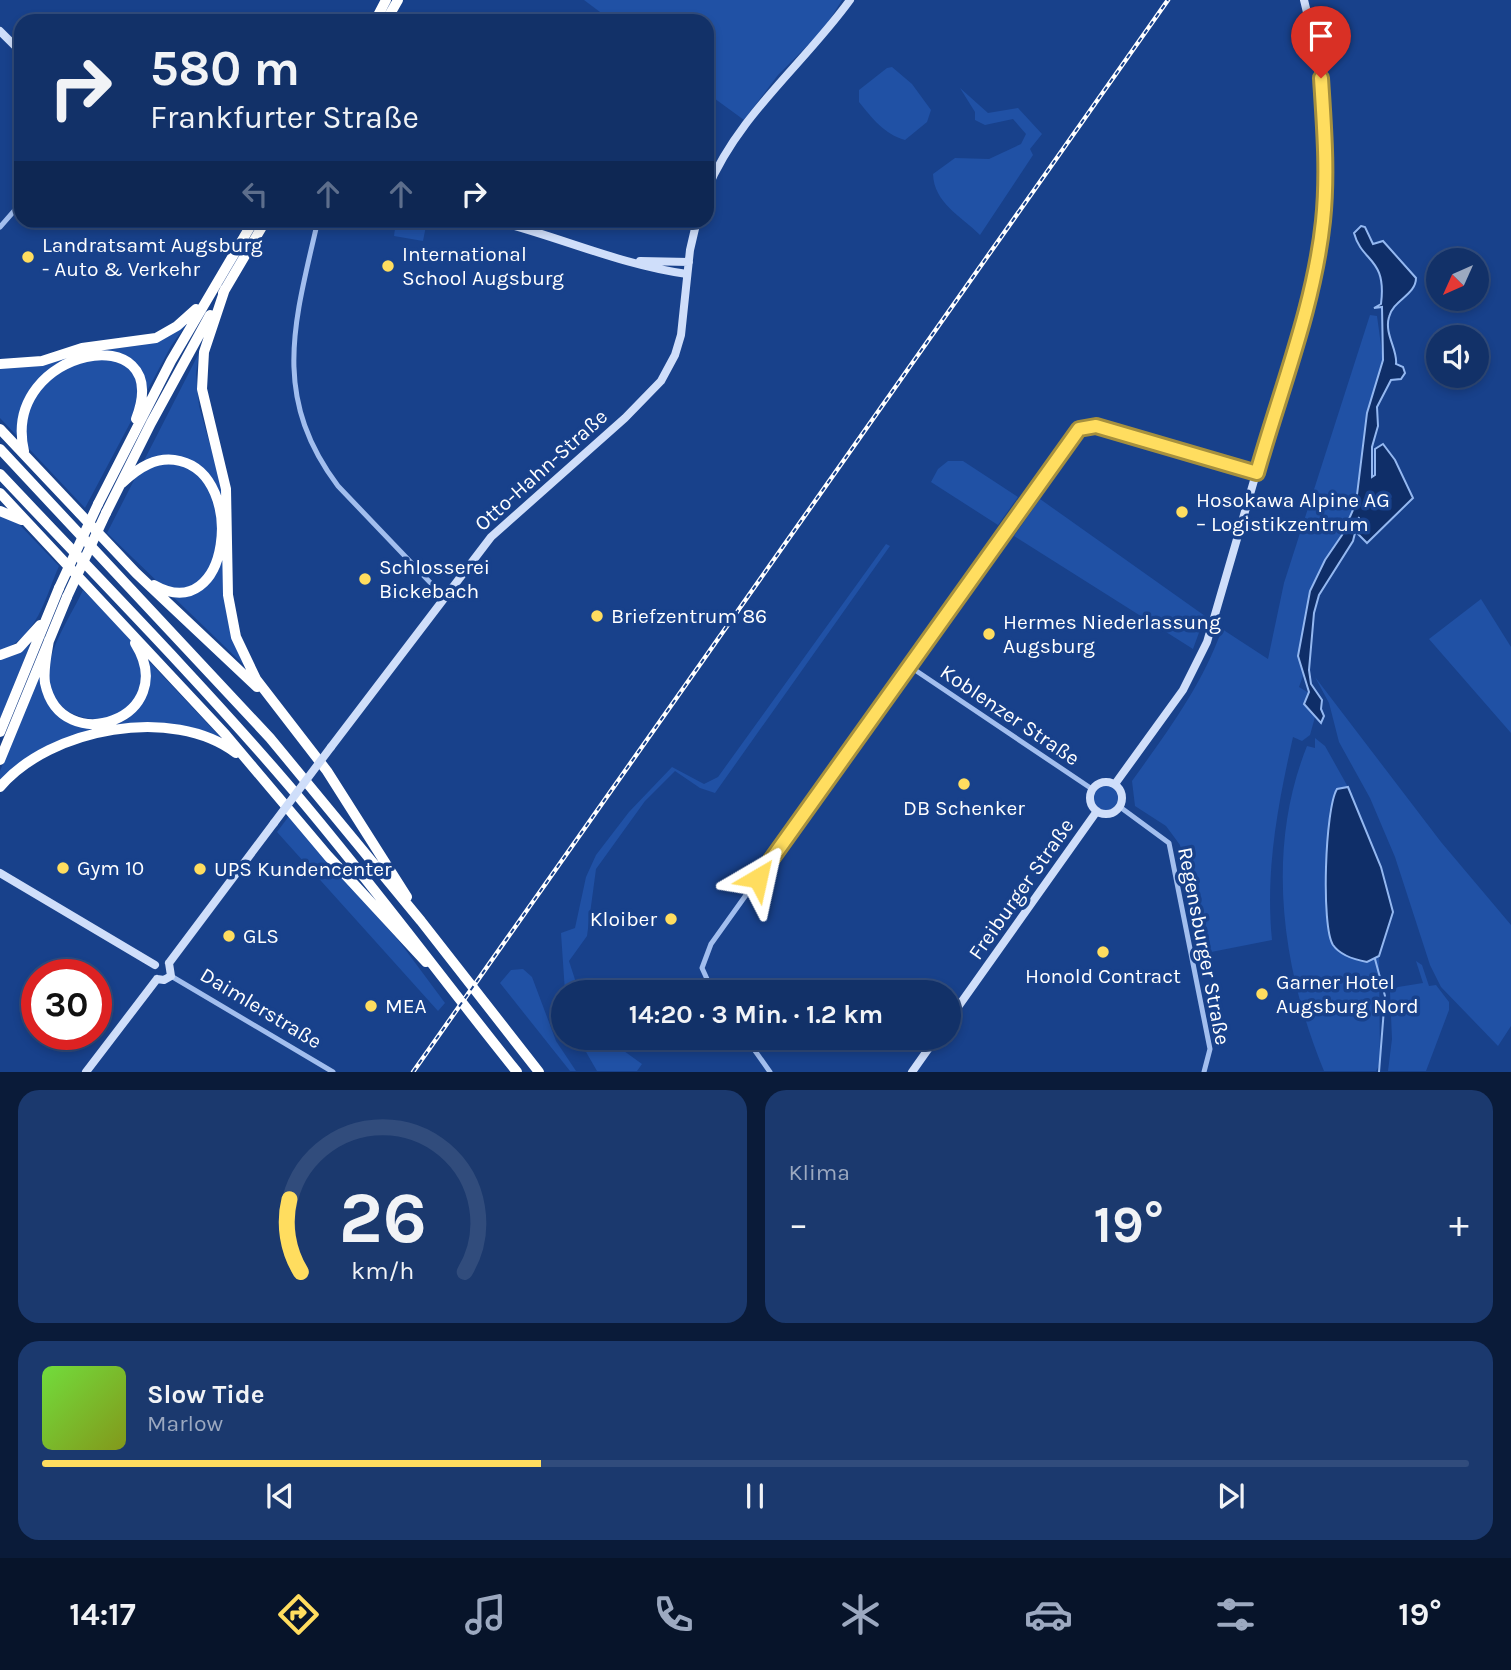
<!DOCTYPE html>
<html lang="de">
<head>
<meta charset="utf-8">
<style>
  body { margin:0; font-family:Karla,sans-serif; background:#1b396e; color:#f1f3f6; height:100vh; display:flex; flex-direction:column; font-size:26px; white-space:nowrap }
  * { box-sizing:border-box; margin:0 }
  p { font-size:23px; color:#9ca9c0 }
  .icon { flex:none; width:38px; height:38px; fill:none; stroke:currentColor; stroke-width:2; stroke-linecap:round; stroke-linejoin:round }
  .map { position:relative; height:1072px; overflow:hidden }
  .side { display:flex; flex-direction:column; gap:18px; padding:18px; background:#0a1b39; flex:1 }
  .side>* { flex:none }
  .top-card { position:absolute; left:14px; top:14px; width:700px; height:214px; border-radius:21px; box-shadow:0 4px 10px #0003,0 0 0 2px #314c7c; background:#123168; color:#f1f3f6; overflow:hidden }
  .needle { width:46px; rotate:225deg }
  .fabs { position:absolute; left:1426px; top:248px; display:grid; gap:14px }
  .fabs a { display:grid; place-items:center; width:63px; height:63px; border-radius:50%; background:#123168; box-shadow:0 4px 10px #0003,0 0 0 2px #314c7c; font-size:35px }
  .speed { position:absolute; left:21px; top:959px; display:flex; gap:14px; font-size:35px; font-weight:700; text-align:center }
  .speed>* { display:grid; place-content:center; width:91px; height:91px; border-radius:50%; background:#123168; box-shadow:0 4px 10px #0003,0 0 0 2px #314c7c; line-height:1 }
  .speed .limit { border:10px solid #d22; background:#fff; color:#111 }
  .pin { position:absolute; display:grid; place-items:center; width:60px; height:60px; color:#fff; margin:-72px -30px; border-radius:50% 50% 50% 0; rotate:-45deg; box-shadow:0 0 7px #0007 }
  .pin .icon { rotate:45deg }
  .me { position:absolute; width:77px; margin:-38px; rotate:36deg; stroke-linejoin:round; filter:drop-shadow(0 0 5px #0008) }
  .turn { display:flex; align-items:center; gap:24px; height:147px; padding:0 21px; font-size:32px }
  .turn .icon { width:91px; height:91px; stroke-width:2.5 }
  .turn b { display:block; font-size:49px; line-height:60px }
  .lanes { display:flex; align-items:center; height:66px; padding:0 21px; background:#0003; justify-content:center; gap:35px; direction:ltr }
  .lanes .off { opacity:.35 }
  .big { font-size:52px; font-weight:700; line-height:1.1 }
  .side .tile { flex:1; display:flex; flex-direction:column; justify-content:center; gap:10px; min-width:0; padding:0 24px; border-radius:21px; background:#1b396e }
  .side .dial { align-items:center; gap:0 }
  .dial svg { height:182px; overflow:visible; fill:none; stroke:#314c7c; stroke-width:7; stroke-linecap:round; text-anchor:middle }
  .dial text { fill:#f1f3f6; stroke:none }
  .song { display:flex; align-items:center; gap:21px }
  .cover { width:84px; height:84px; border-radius:10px; background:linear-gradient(135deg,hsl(100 70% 55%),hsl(70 70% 35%)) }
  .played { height:7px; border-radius:4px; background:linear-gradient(90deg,#ffdd5f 35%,#314c7c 35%) }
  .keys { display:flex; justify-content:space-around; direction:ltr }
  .heat { display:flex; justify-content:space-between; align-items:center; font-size:38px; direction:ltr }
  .side .tiles { flex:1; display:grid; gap:18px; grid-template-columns:1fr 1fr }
  .tile:last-child { grid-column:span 2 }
  .trip { position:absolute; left:551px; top:980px; width:410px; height:70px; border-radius:35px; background:#123168; box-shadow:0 4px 10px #0003,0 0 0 2px #314c7c; font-weight:700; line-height:70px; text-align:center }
  .tab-bar { display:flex; height:112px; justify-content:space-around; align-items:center; background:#07142a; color:#9ca9c0 }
  .tab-bar .icon { width:49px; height:49px }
  .tab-bar .on { color:#ffdd5f }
  .tab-bar b { font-size:32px; color:#f1f3f6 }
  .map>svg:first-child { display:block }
</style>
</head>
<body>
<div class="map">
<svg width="1511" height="1072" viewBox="0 0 1511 1072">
  <rect width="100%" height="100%" fill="#18418b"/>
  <!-- green -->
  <path fill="#2051a5" d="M584,0h258l-18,29 -46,46 -34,45 -37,-27v-72h-95z
    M892,67l20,17 19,26 -4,12 -22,18c-21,-6 -33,-22 -46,-38v-12l28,-22z
    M960,88l28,25 30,-5 24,26 -12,15 3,6 -53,80c-19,-19 -46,-32 -47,-61l22,-16 34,1 32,-15 5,-10 -13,-15 -28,6 -10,-5v-8z
    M396,221l30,5 -3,15 -29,-5z
    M1370,315l7,1 6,44 -16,53 -11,90 -14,32 -17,25 -27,96 6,17 -5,14 10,6 -5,11 11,13 -5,18 -8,6 -9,-4c-15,67 -28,133 -21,203l-71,14 -21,-109 -14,-19 -31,-20 -3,-25c35,-49 70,-95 90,-152l46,30 16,-76z
    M188,322l-17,24 -86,162 -85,-90v-51l35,-1 50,-14 58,-7z
    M199,353l-3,21 3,32 23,81 3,77 21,103 -139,-134z
    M948,461h15l55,36 -20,28 -67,-43 7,-13z
    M1040,499l165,117 -12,33 -179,-113z
    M0,514l14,5 45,47c-14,32 -22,72 -59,85z
    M886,544l4,2 -175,247 -15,-5 -25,-17 -30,30 -49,68 -9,67 -18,25 10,31h-14l-4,-59 14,-5 11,-51 10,-22 33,-43 43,-45 32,17 14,-7z
    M83,590c16,17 59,52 61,74 7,72 -102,72 -95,5 3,-27 23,-55 34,-79z
    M1481,599l30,48v86l-82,-94z
    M30,645l-30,74v-60l12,-3z
    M147,659l74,79 -41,-12 -107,12 -73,46v-13l42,-102 20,48c15,2 34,9 49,8 29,-2 43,-43 36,-66z
    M1315,677l126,165 70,83v101l-13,20 -57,-59 -11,-22 -35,-108 -25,-59 -31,-56 -10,-39z
    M1315,738l10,8 23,41 -11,2 -8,23 -1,119 10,19 19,10 10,2 12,-6 1,108 -4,7h-52c-42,-102 -59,-220 -17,-325l8,2z
    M1094 798a12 12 0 1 1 24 0a12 12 0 1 1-24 0Z
    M289,816l110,125 46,62 -7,8 -161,-179z
    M1416,961l6,4 7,21 7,-1 13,17v8l-23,61h-38l4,-32 -2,-47 8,-5 25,-4z
    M523,969l9,8 24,64 20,30h-6l-70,-88 11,-13z
    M578,1038h28l36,26 -5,7h-40z"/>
  <!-- water -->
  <path fill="#0f2e68" stroke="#94b8f1" stroke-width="2" d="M1361,226l4,1 8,17 10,-3 33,37c0,17 -23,22 -27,39 -5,17 9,33 7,47l7,3 2,6 -4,6 -10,1 -14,27 1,19 -6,21v30l3,-2v-26l8,-5 12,16 18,38 -46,45 -11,-11 3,-15 -6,24 -34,54 -5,18 -5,57 2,14 11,16 -1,9 3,7 -3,7 -17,-19 5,-12 -11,-36 12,-65 15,-31 17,-25 14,-32 11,-90 16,-53 -1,-53 -8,1 7,-4c6,-47 -19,-41 -27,-71z
    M1348,787l33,80 12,45 -14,44 -12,6c-11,-2 -27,-7 -34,-17 -12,-18 -8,-137 4,-156z"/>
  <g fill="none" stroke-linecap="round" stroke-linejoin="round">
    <!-- stream -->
    <path stroke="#94b8f1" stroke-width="2" d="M1375,959l10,37 -6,76"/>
    <!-- street -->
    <path stroke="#a2beee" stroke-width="5" d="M318,220c-23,101 -48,175 20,266l106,111
      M0,227l21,-24
      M909,666l183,123
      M1120,807l49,36 41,206 -6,23
      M171,976l162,96
      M713,992l-11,-24 9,-24 368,-515 17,-3 161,47
      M746,1038l24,34"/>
    <!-- secondary -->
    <path stroke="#cfdefa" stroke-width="8" d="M0,31l21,21
      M707,190c31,-75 96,-125 143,-190
      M493,220c65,16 127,45 194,54
      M640,261l49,1
      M331,747l160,-210 134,-119 36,-37 14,-26 6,-20 9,-85 7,-30
      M1090 798a16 16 0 1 1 32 0a16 16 0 1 1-32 0Z
      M1115,784l68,-94 24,-48 108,-371c18,-90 12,-182 -11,-271
      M0,873l155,92
      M169,963l105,-140
      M157,979l7,1 7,-4 -2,-13
      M948,1021l149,-210
      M86,1072l71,-93
      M912,1072l24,-34"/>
    <!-- highway -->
    <path stroke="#fff" stroke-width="10" d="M375,21l11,-21
      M386,21l12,-21
      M225,289l-21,63 -2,37 24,100 2,106 8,42 20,42 71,92 80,126
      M223,293l43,-73
      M0,364l42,-3 40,-13 74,-10 21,-12 19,-17
      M0,429l136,144 121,114
      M0,449l270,289 151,183 118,151
      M24,451c-24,-104 152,-136 112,-32
      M0,474c96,102 194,201 285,307 81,94 154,194 232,291
      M122,483c16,-15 35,-28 58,-22 67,16 50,167 -26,124
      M0,493l225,241 103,122 98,106
      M98,504l73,-143 83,-141
      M0,511l22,9
      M106,513l45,-90 59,-108
      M49,640c-2,13 -6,29 -4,43 16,77 137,35 90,-40
      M0,655l19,-7 21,-23
      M0,732l59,-144
      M0,760l67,-163
      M0,787c50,-59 173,-82 236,-34"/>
    <defs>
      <path id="rail" d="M413,1072l755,-1072"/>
    </defs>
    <!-- rail casing -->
    <use href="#rail" stroke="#fff" stroke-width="4.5"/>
    <!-- rail -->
    <use href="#rail" stroke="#18418b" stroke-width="2" stroke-dasharray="5" stroke-linecap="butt"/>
    <!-- secondary-bridge -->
    <path stroke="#cfdefa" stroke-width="8" d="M274,823l57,-76"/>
    <!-- highway-bridge -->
    <path stroke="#fff" stroke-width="10" d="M59,588l39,-84
      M67,597l39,-84"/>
  </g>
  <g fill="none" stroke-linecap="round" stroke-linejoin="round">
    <defs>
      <path id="route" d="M758,878l321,-449 17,-3 161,47c23,-82 57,-166 66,-252 5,-48 1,-95 -2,-143"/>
    </defs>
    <!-- route casing -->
    <use href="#route" stroke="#a6903e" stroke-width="18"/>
    <!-- route -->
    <use href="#route" stroke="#ffdd5f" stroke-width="12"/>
  </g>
  <!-- markers -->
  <g fill="#ffdd5f" stroke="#18418b" stroke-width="2.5">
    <circle cx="28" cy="257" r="7"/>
    <circle cx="388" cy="266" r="7"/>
    <circle cx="1182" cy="512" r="7"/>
    <circle cx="365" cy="579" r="7"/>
    <circle cx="597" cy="616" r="7"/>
    <circle cx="989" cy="634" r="7"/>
    <circle cx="964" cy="784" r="7"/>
    <circle cx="63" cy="868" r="7"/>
    <circle cx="200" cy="869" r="7"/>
    <circle cx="671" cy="919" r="7"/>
    <circle cx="229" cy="936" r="7"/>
    <circle cx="1103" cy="952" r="7"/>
    <circle cx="1262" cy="994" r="7"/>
    <circle cx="371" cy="1006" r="7"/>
  </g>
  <g text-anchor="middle" stroke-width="7" stroke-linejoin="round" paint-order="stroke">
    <!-- poi labels -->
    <g font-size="21" fill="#fff" stroke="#18418b" text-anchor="start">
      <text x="42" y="252">Landratsamt Augsburg<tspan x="42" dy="24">- Auto &amp; Verkehr</tspan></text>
      <text x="402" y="261">International<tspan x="402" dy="24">School Augsburg</tspan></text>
      <text x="1196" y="507">Hosokawa Alpine AG<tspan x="1196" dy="24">– Logistikzentrum</tspan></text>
      <text x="379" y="574">Schlosserei<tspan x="379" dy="24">Bickebach</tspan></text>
      <text x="611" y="623">Briefzentrum 86</text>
      <text x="1003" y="629">Hermes Niederlassung<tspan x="1003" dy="24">Augsburg</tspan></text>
      <text x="964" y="815" text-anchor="middle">DB Schenker</text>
      <text x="77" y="875">Gym 10</text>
      <text x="214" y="876">UPS Kundencenter</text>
      <text x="657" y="926" text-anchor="end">Kloiber</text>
      <text x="243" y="943">GLS</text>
      <text x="1103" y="983" text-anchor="middle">Honold Contract</text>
      <text x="1276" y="989">Garner Hotel<tspan x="1276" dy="24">Augsburg Nord</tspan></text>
      <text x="385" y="1013">MEA</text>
    </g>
    <!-- street labels -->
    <g font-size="21" fill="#fff" stroke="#18418b">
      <text transform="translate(541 470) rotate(-42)" y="7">Otto-Hahn-Straße</text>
      <text transform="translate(1010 715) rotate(34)" y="7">Koblenzer Straße</text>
      <text transform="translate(1021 889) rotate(-55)" y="7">Freiburger Straße</text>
      <text transform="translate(1204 946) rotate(79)" y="7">Regensburger Straße</text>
      <text transform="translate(261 1008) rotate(31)" y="7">Daimlerstraße</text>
    </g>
  </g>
</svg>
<div class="fabs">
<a><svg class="needle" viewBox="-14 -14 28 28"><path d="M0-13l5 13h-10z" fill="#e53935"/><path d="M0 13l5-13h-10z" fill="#9ca9c0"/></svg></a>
<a><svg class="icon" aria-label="sound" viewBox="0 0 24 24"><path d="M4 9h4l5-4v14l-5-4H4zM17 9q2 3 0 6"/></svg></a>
</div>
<div class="speed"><div class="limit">30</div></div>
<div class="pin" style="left:1321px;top:78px;background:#d93025"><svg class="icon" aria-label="arrive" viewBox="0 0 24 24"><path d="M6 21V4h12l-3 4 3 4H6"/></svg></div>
<svg class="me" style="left:758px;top:878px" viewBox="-20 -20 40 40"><path d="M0-17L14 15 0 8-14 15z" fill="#ffdd5f" stroke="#fff" stroke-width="4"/></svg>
<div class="trip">14:20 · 3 Min. · 1.2 km</div>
<div class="top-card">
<div class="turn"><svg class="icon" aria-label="right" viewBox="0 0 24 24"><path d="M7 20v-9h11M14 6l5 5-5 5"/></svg><div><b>580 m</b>Frankfurter Straße</div></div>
<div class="lanes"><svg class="icon off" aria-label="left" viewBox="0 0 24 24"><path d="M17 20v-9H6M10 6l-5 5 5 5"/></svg><svg class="icon off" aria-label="ahead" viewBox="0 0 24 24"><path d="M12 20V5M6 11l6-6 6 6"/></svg><svg class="icon off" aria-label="ahead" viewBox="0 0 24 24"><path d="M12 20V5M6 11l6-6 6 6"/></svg><svg class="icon" aria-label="right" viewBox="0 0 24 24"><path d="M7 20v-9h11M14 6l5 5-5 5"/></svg></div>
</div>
</div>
<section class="side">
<div class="tiles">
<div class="tile dial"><svg viewBox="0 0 100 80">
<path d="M14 69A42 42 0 1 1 86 69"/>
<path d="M14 69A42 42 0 0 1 9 37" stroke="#ffdd5f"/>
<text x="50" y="56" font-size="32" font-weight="700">26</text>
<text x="50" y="72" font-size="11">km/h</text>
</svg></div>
<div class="tile"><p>Klima</p>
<div class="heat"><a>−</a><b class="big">19°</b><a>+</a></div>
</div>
<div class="tile">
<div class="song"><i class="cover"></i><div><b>Slow Tide</b><p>Marlow</p></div></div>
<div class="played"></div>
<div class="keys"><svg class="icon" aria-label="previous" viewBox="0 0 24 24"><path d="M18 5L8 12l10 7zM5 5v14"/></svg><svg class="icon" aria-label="pause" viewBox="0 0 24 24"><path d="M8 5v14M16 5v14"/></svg><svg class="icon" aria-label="next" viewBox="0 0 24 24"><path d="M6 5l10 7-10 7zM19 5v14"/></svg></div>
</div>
</div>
</section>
<nav class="tab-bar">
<b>14:17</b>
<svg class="icon on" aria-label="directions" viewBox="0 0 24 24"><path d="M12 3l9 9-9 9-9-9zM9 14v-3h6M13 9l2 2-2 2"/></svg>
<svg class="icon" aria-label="music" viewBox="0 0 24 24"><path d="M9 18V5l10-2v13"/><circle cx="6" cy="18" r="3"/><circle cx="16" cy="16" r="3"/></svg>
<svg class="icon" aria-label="phone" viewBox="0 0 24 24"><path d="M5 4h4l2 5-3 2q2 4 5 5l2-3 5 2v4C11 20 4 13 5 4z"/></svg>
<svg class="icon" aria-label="climate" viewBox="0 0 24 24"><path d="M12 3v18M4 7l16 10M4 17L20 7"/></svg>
<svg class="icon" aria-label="car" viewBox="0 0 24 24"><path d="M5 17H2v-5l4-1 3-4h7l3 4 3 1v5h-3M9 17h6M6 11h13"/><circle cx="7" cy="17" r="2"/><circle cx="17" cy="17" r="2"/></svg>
<svg class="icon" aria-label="filters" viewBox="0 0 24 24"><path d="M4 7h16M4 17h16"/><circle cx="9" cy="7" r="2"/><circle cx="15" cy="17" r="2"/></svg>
<b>19°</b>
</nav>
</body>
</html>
